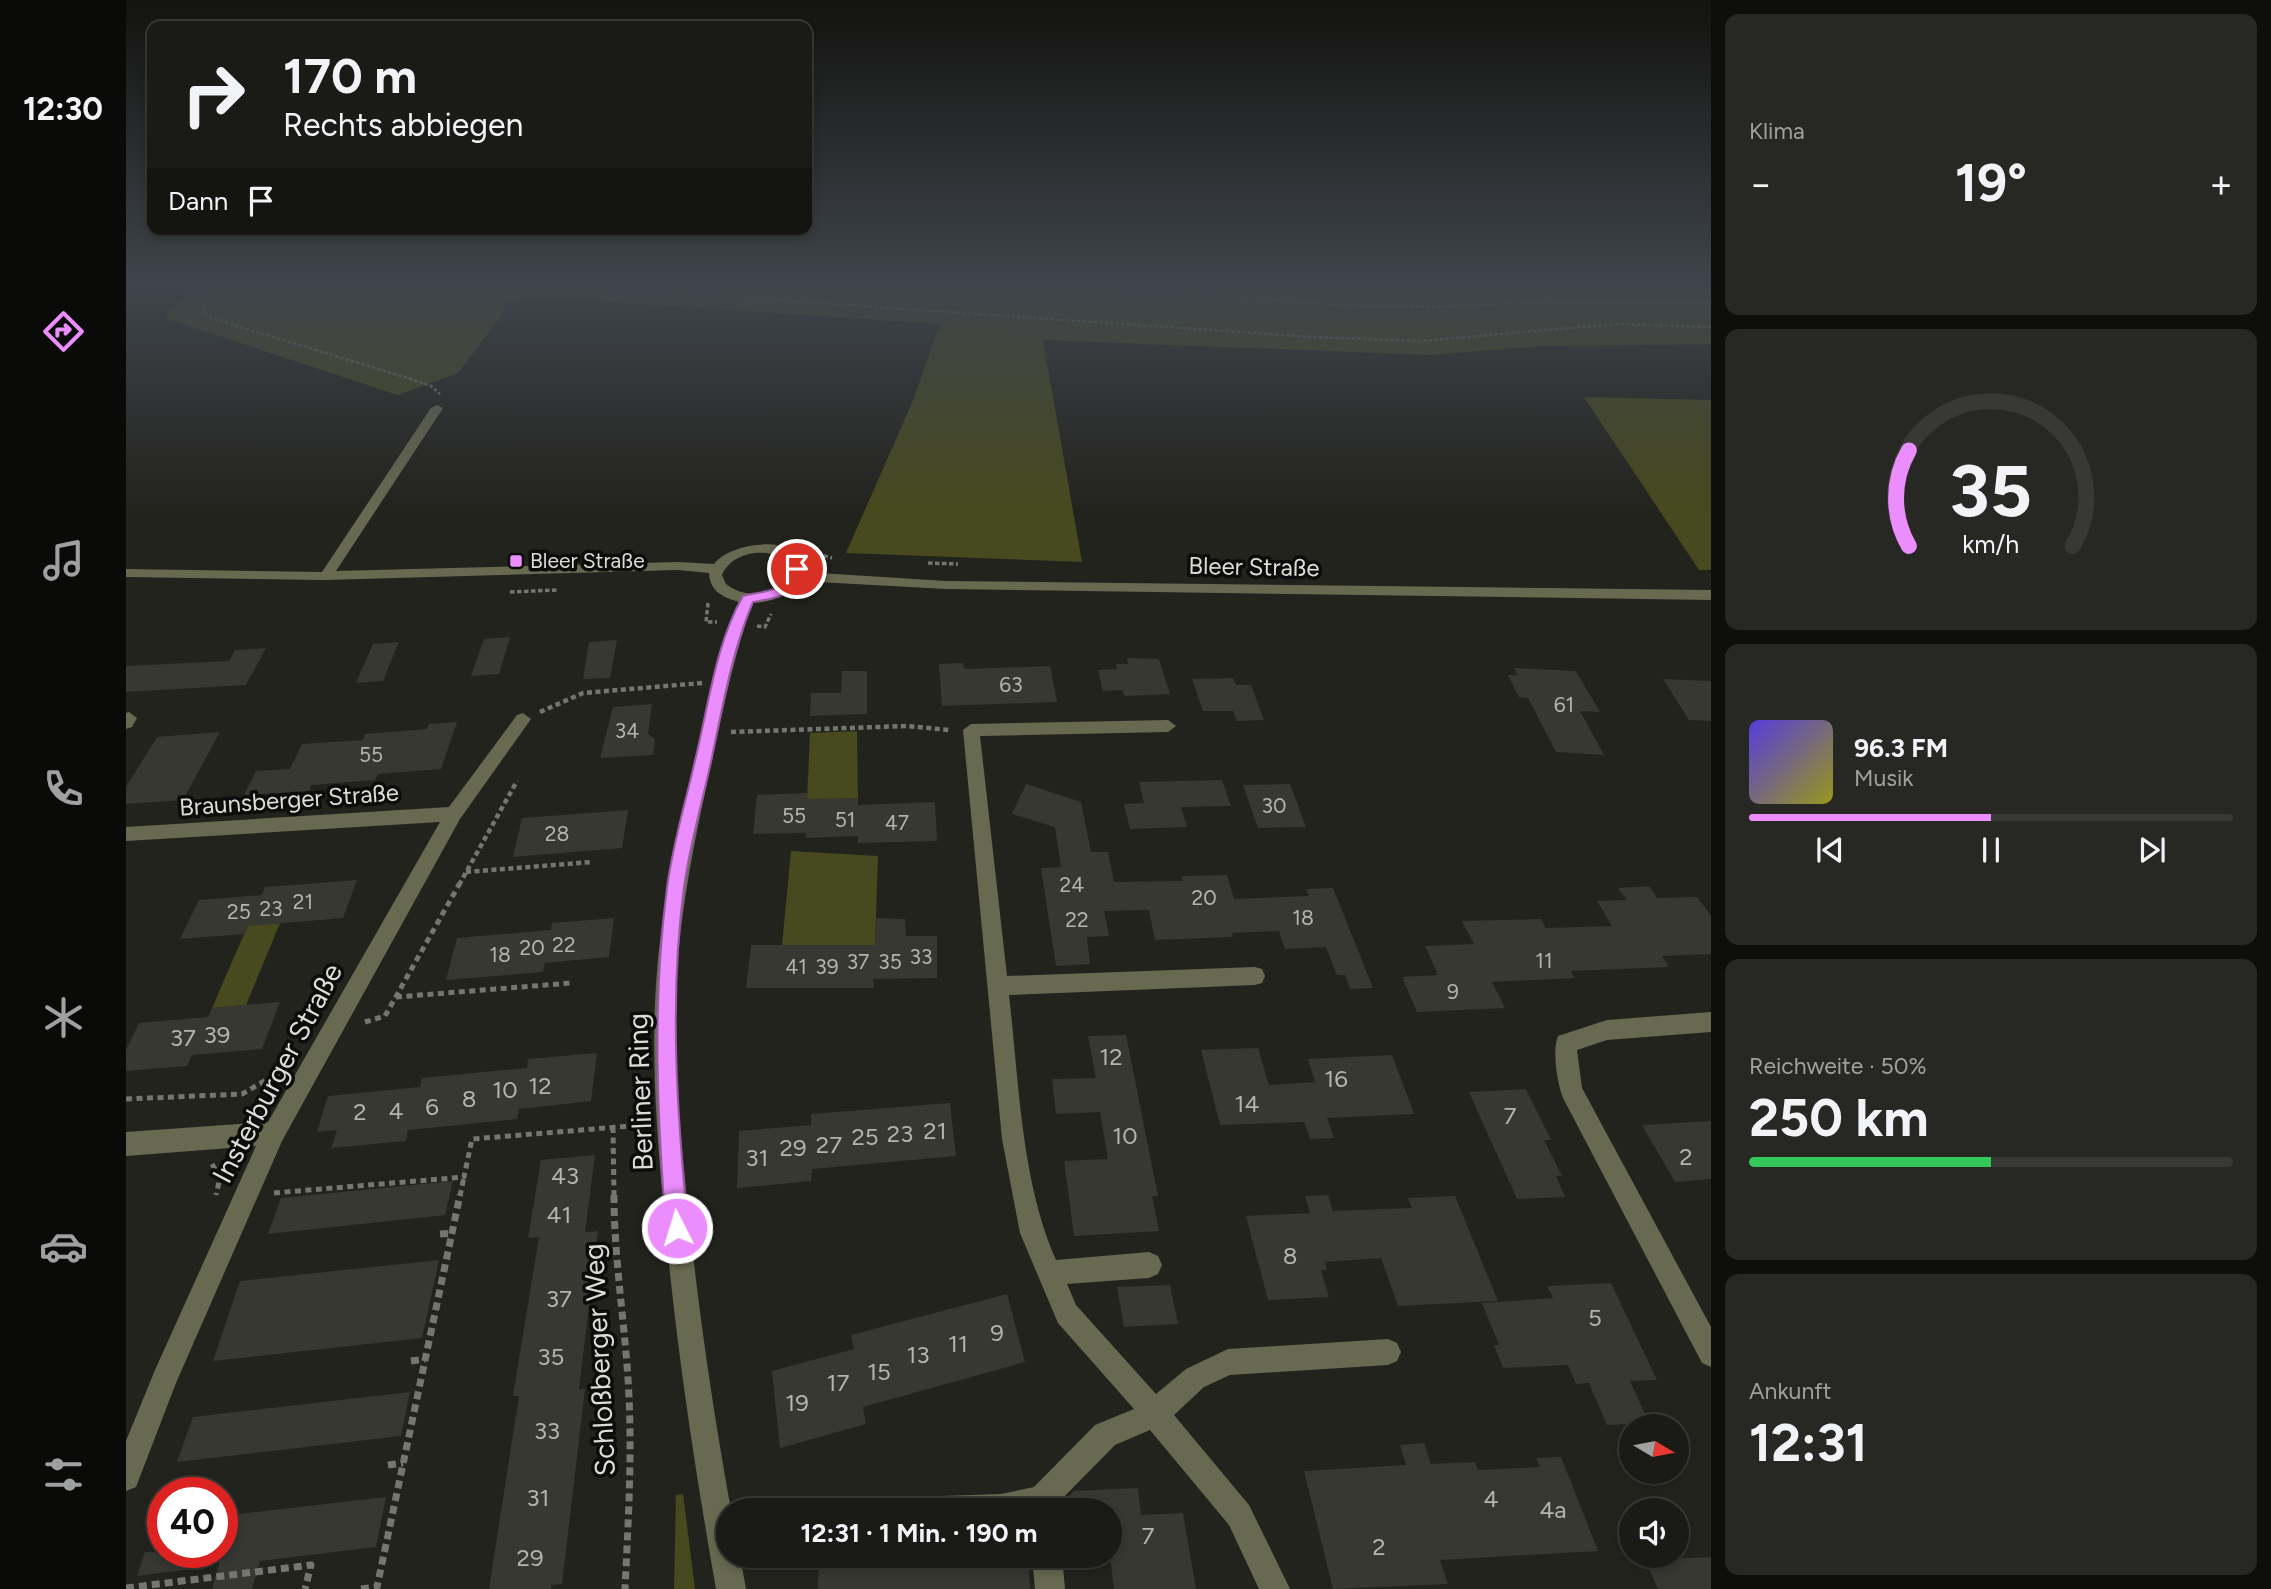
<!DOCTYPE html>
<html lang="de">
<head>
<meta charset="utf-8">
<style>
  body { margin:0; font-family:Figtree,sans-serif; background:#272723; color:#f1f3f6; height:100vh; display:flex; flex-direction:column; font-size:26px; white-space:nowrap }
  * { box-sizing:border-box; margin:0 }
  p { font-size:23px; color:#9fa1a1 }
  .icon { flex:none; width:38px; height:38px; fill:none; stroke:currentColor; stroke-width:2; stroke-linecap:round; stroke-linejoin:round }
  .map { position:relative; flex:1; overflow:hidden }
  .sheet { display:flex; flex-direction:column; gap:14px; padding:14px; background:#0e0e0c; width:560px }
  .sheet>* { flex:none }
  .hud { position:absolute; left:21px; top:21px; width:665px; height:214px; border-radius:14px; box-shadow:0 4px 10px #0003,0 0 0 2px #383835; background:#1a1a16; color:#f1f3f6; overflow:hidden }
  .needle { width:46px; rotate:100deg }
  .controls { position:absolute; left:1493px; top:1414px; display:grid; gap:14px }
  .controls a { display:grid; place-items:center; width:70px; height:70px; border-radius:50%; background:#1a1a16; box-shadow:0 4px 10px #0003,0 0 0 2px #383835; font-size:35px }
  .speed { position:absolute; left:21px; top:1477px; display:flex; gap:14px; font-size:35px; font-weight:700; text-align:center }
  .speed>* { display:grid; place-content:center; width:91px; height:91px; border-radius:50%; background:#1a1a16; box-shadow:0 4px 10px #0003,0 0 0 2px #383835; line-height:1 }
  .speed .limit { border:10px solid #d22; background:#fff; color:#111 }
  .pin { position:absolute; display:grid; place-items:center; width:60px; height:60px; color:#fff; margin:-30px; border:4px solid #fff; border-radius:50%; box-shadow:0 2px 7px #0007 }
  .me { position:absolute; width:77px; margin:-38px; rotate:355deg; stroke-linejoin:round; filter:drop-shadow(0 0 5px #0008) }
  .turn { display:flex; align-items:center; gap:24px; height:147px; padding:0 21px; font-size:32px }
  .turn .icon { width:91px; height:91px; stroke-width:2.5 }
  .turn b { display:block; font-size:49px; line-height:60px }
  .then { display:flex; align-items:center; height:66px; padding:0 21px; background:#0003; gap:14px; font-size:26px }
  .big { font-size:52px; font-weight:700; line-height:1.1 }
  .sheet .widget { flex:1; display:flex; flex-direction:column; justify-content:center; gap:10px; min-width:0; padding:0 24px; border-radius:14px; background:#272723 }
  .sheet .dial { align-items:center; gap:0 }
  .dial svg { height:182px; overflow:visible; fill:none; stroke:#383835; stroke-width:7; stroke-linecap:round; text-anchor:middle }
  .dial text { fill:#f1f3f6; stroke:none }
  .song { display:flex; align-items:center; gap:21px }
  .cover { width:84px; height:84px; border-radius:10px; background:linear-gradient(135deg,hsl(250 70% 55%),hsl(60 70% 35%)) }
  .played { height:7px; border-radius:4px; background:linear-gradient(90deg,#eb8dfc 50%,#383835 50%) }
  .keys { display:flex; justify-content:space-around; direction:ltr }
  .heat { display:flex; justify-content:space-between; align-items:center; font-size:38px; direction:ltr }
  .charge { height:10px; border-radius:5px; background:linear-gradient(90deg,#34c759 50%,#383835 0) }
  .trip { position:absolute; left:590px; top:1498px; width:406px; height:70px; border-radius:35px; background:#1a1a16; box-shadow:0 4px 10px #0003,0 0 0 2px #383835; font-weight:700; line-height:70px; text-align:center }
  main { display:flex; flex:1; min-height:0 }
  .tabs { display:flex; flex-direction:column; width:126px; justify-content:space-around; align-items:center; background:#0a0a09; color:#9fa1a1 }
  .tabs .icon { width:49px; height:49px }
  .tabs .selected { color:#eb8dfc }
  .tabs b { font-size:32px; color:#f1f3f6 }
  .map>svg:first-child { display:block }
</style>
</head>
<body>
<main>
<nav class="tabs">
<b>12:30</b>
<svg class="icon selected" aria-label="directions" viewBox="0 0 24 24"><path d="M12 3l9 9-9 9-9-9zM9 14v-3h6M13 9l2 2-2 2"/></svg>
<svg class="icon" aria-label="music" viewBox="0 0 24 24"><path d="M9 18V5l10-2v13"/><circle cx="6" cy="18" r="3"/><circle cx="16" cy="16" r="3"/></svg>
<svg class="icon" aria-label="phone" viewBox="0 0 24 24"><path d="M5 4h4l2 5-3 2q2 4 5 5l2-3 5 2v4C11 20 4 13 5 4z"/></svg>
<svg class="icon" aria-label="climate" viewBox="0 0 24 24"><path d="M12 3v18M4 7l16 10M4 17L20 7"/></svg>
<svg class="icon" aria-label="car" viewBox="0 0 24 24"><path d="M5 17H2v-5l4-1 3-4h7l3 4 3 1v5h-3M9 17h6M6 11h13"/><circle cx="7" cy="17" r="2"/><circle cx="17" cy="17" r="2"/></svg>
<svg class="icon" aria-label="filters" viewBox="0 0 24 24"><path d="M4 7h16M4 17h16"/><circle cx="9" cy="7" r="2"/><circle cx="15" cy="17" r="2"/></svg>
</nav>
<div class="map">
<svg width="1585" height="1589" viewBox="0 0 1585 1589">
  <rect width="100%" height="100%" fill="#23231e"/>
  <!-- green -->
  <path fill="#47491e" d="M72,288h1513v56l-169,2 -113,9 -386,-15 39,222 -236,-9 68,-155 26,-74 -403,-27 -32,6 -4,13 -43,57 -60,22 -233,-77 7,-11z
    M1458,397l127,3v170h-12z
    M731,731l1,67 -51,2 3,-67z
    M665,851l87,5 -3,89h-93z
    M154,923l-34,82 -34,3 36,-83z
    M557,1494l12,95h-21l2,-94z"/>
  <!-- building -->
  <path fill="#373832" d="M384,637l-11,37 -28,2 13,-37z
    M491,640l-7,38 -27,1 6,-37z
    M273,642l-16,39 -27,2 17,-39z
    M140,648l-20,37 -120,7v-26l103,-5 6,-11z
    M1001,658l32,1 11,35 -46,2 -1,-6 -20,1 -5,-21 19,-1 -1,-5h12z
    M837,663l1,6 86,-3 7,36 -115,4 -3,-42z
    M1388,668l62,3 24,41 -20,-1 24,44 -48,-3 -28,-54 -9,-1 -11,-22h10z
    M716,671h25v43l-57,2 1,-23h30z
    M1107,678l3,7h15l13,35 -27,1 -4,-10h-30l-11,-32z
    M1537,679l48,2v40l-22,-1z
    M526,704l-4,30 7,5 -2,16 -53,3 13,-51z
    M331,722l-16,47 -63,5 -3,6 -64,5 -2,6 -65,4 12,-24 34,-2 12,-25 61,-4 2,-6 62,-5 2,-5z
    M94,732l-37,68 -57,4v-17l31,-50z
    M1096,780l9,26 -50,1 6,20 -57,2 -6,-25 20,-1 -5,-21z
    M900,784l55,18 10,50h17l6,30 69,-1 -2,-5 46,-1 7,24 75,-3 -3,-7 27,-1 40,100 -23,1 -5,-14h-8l-11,-28 -41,2 -6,-18 -47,2 1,4 -78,3 -6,-30 -45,1 5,25 -22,1 3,27 -34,2 -15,-98 20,-1 -6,-40 -43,-13z
    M1164,784l16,43 -48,1 -15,-43z
    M681,793v6l51,-1v7l77,-3 2,39 -79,2v-7l-52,2v-5l-53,1 4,-39z
    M502,810l-6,38 -109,9 9,-39z
    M231,880l-14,38 -95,8 -3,8 -65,5 19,-39 63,-5 3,-8z
    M1523,886l8,12 40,-1 14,19v38l-49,2 7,11 -98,4 4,7 -83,4 13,26 -88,4 -15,-35 36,-2 -13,-29 49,-2 -12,-23 79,-2 5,9 66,-2 -15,-25 30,-1 -9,-12z
    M488,918l-5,39 -64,6 -2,9 -97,8 11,-42 94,-8 1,-7z
    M750,918l29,1 1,17h31v42l-64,1 1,9h-128l5,-43h124z
    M154,1002l-18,47 -70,6 -5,11 -61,5v-21l13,-27 69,-6 4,-9z
    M1000,1035l32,161h-6l7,35 -85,5 -10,-75 44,-2 -8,-47 -44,2 -4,-35 44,-1 -8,-42z
    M1132,1048l11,37 46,-3 -7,-23 84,-4 22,59 -87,4 7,20 -24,1 -6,-17 -84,3 -19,-75z
    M471,1053l-6,48 -72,8 -2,10 -109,11 -2,11 -75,7 6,-18 -20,2 11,-36 92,-9 2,-9 105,-10 1,-9z
    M1400,1089l25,51h-7l18,36h-6l9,21 -48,2 -48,-107z
    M824,1103l6,53 -144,13 -1,12 -74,7 2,-57 72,-6v-11z
    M1585,1121v58l-36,3 -33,-57z
    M469,1155l-10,77 13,-1 -19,158h6l-23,195 -11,1v4h-62l30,-193h-6l26,-159 -11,1 13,-78z
    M327,1181l-8,34 -177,19 13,-36z
    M1202,1195l5,16 79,-3 -4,-10 47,-2 43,105 -100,5 -17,-48 -56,4 2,8h-6l8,27 -61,3 -22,-84 64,-3 -5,-17z
    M313,1260l-17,78 -209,23 27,-80z
    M1485,1283l46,97 -27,1 19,42 -42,2 -18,-42 -13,1 -8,-19 -65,3 -9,-23h5l-17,-42 71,-5 -6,-12z
    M1044,1285l8,39 -54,3 -7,-40z
    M881,1294l18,68 -162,45 3,17 -86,24 -8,-77 82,-22 -3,-14z
    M284,1392l-9,44 -224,26 16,-45z
    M1298,1443l7,21 44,-2 3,8 62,-3 -4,-9 25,-1 37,94 -158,9 8,24 -115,5 -29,-118 102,-6 -6,-20z
    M1012,1488l3,27 42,-2 13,76h-82l-4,-32v-47h-47v-8l11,-11z
    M260,1497l-10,50 -116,14 -8,28h-40l10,-37v-36z
    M19,1552h61l1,15 -70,9z
    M693,1556h209l2,33h-212z
    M1585,1557v32h-53l-13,-29z"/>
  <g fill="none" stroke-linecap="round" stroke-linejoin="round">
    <!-- path-far4 -->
    <path stroke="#757571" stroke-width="2.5" stroke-dasharray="3.5 2" stroke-linecap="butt" d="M94,288l-16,16 -1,8 8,6 200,61 20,7 9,8
      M474,288l713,49 107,4 198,-17 93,3
      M982,288l250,18 83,1 101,-5 169,1"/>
    <!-- path-far3 -->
    <path stroke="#757571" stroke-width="3.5" stroke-dasharray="4.5 2.5" stroke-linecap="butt" d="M684,552l22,6
      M802,563l30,1
      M384,592l47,-2
      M582,603l-2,19h11
      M631,626l8,1 6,-13"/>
    <!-- path-far2 -->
    <path stroke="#757571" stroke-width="4.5" stroke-dasharray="5 3.5" stroke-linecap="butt" d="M414,712l43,-19 119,-10
      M605,732l176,-6 42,4
      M340,872l126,-10
      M333,885l58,-104"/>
    <!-- path-far1 -->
    <path stroke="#757571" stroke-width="5" stroke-dasharray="6 4.5" stroke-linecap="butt" d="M270,997l175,-14
      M239,1022l20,-6 75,-133
      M0,1099l116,-5 38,-22
      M487,1127l1,69
      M86,1164l8,14 -4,17
      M148,1193l190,-16 8,-38 171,-14
      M334,1196l4,-19"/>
    <!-- path -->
    <path stroke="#757571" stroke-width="7" stroke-dasharray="8 5" stroke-linecap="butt" d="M488,1195c0,67 12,134 15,202 3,64 -1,128 -4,192
      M314,1234l13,-1
      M285,1361l14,-2
      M262,1465l15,-2
      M0,1588l185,-23 -6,24
      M235,1589l16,-2 83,-392"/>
    <!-- minor -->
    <path fill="#676950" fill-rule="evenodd" d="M311,405l6,3 -107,163 342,-9 36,2c17,-23 89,-32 89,8l143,9 765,9v10l-765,-11 -146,-8c-12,15 -28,21 -47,22 -18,48 -28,98 -39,148 -17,78 -34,155 -38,235 -3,73 4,148 12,221 10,102 25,203 43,303h-3v46h12l6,33h-30c-22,-125 -41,-251 -52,-378 -7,-75 -13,-151 -8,-227 5,-78 22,-154 40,-229 13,-52 24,-103 43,-153 -17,-5 -29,-11 -30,-29l-31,-3 -352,10 -200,-3v-8l196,3 109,-164zM641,553l16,5 7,11c-10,26 -43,32 -64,15l-4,-9c7,-17 27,-24 45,-22z
      M3,712l8,6 -5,9 -6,2v-16z
      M397,713l8,6 -71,100 -178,322 -106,242 -40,104 -10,4v-50l29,-71 101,-224 -130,10v-24l142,-10 172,-300 -314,19v-14l323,-20 68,-92z
      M1042,720l8,6 -8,6 -188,4 27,240 248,-9 7,2 3,7 -3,7 -7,2 -246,10c10,86 12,186 47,265l93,-8 9,4 4,9 -4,9 -9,4 -82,6 9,21 80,89 30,-25 42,-20 160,-10 9,4 4,9 -4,9 -9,4 -158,10 -26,12 -30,28 75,90 41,84h-31l-30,-64 -79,-95 -35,15 -64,65h-123l4,-10 10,-4 59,-2 33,-7 61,-62 39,-16 -76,-86 -38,-90 -18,-94 -39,-409 8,-6z
      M1585,1012v20l-104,8 -30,10 5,38 129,239v40l-9,-4 -139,-265c-6,-16 -11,-47 -5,-62l49,-16z
      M906,1556h30l3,33h-30z"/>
  </g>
  <!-- sky -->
  <linearGradient id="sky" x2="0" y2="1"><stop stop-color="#131310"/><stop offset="0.56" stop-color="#3f454c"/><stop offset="1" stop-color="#3f454c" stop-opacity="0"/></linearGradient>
  <rect width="1585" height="510" fill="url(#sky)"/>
  <!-- route -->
  <path fill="#eb8dfc" stroke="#995ca4" stroke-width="2" d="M671,565l7,4c-9,28 -25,28 -51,33 -21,49 -30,103 -41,155 -9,43 -22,86 -28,130 -15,113 -7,227 4,341l-3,7 -8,4 -8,-4 -3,-7c-9,-114 -14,-226 1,-340 6,-48 22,-97 32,-145 11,-48 19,-104 44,-147 22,-6 40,-2 48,-27z"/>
  <!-- markers -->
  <rect fill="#eb8dfc" stroke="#0c0c0a" stroke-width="2.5" x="383" y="554" width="14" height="14" rx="3.5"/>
  <g text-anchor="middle" stroke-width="7" stroke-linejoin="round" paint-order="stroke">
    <!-- far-poi labels -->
    <g font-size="21" fill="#dcddd9" stroke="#0c0c0a" text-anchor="start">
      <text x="404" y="568">Bleer Straße</text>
    </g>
    <!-- number labels -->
    <g font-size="21" fill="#b3b4af">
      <text x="885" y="692">63</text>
      <text x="1438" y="712">61</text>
      <text x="501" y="738">34</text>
      <text x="245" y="762">55</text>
      <text x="1148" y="813">30</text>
      <text x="668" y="823">55</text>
      <text x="719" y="827">51</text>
      <text x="771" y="830">47</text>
      <text x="431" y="841">28</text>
      <text x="946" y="892">24</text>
      <text x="1078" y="905">20</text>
      <text x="177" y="909">21</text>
      <text x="145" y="916">23</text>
      <text x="113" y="919">25</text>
      <text x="1177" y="925">18</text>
      <text x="951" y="927">22</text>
      <text x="438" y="952">22</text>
      <text x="406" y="955">20</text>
      <text x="374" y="962">18</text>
      <text x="795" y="964">33</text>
      <text x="1418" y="968">11</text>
      <text x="732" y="969">37</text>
      <text x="764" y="969">35</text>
      <text x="670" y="974">41</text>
      <text x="701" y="974">39</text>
      <text x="1327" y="999">9</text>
    </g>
    <!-- street labels -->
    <g font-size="24" fill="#dcddd9" stroke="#0c0c0a">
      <text transform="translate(1128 567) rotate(1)" y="8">Bleer Straße</text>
      <text transform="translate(163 800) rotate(-4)" y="8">Braunsberger Straße</text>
    </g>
    <!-- near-number labels -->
    <g font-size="24" fill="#b3b4af">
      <text x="91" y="1043">39</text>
      <text x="57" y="1046">37</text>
      <text x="985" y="1065">12</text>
      <text x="1210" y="1087">16</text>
      <text x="414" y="1094">12</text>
      <text x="379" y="1098">10</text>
      <text x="343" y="1107">8</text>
      <text x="1121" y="1112">14</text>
      <text x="306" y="1115">6</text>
      <text x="270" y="1119">4</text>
      <text x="234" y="1120">2</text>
      <text x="1384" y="1124">7</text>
      <text x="809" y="1139">21</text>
      <text x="774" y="1142">23</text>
      <text x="999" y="1144">10</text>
      <text x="739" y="1145">25</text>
      <text x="703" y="1153">27</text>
      <text x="667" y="1156">29</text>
      <text x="1560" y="1165">2</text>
      <text x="631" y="1166">31</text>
      <text x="439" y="1184">43</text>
      <text x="433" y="1223">41</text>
      <text x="1164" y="1264">8</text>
      <text x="433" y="1307">37</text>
      <text x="1469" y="1326">5</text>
      <text x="871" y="1341">9</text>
      <text x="832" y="1352">11</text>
      <text x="792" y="1363">13</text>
      <text x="425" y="1365">35</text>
      <text x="753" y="1380">15</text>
      <text x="712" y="1391">17</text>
      <text x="671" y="1411">19</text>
      <text x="421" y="1439">33</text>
      <text x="412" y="1506">31</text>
      <text x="1365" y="1507">4</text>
      <text x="1427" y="1518">4a</text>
      <text x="1022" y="1544">7</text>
      <text x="1253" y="1555">2</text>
      <text x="404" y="1566">29</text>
    </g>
    <!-- near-street labels -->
    <g font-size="28" fill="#dcddd9" stroke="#0c0c0a">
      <text transform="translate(151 1073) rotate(-62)" y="10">Insterburger Straße</text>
      <text transform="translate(514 1092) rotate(-92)" y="10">Berliner Ring</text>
      <text transform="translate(473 1360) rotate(-93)" y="10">Schloßberger Weg</text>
    </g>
  </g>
</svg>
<div class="controls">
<a><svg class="needle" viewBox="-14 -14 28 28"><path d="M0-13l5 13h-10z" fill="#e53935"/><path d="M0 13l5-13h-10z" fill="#9fa1a1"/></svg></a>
<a><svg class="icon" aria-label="sound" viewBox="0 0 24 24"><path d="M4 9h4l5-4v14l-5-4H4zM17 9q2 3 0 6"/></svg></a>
</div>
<div class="speed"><div class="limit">40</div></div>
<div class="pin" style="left:671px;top:569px;background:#d93025"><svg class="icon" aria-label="arrive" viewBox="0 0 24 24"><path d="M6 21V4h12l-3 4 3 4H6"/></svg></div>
<svg class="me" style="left:551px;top:1228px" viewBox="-20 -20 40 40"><circle r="17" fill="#eb8dfc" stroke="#fff" stroke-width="3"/><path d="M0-11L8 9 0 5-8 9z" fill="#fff"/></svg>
<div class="trip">12:31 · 1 Min. · 190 m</div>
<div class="hud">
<div class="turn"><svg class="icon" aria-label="right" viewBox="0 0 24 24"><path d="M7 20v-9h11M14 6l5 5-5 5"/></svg><div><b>170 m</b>Rechts abbiegen</div></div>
<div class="then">Dann<svg class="icon" aria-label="arrive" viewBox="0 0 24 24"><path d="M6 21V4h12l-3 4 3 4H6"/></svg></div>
</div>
</div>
<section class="sheet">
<div class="widget"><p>Klima</p>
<div class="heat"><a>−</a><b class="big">19°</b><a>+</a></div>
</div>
<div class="widget dial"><svg viewBox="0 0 100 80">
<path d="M14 69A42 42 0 1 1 86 69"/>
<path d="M14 69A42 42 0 0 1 14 27" stroke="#eb8dfc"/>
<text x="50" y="56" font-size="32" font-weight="700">35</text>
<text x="50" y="72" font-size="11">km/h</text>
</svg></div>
<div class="widget">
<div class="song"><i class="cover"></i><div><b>96.3 FM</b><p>Musik</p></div></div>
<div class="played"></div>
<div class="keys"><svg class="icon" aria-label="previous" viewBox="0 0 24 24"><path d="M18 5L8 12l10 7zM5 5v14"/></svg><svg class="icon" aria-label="pause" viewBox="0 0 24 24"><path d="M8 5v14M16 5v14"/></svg><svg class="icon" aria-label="next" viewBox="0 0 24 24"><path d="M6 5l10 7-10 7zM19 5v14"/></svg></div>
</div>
<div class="widget"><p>Reichweite · 50%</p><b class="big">250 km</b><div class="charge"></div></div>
<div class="widget"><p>Ankunft</p><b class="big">12:31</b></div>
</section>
</main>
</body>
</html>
